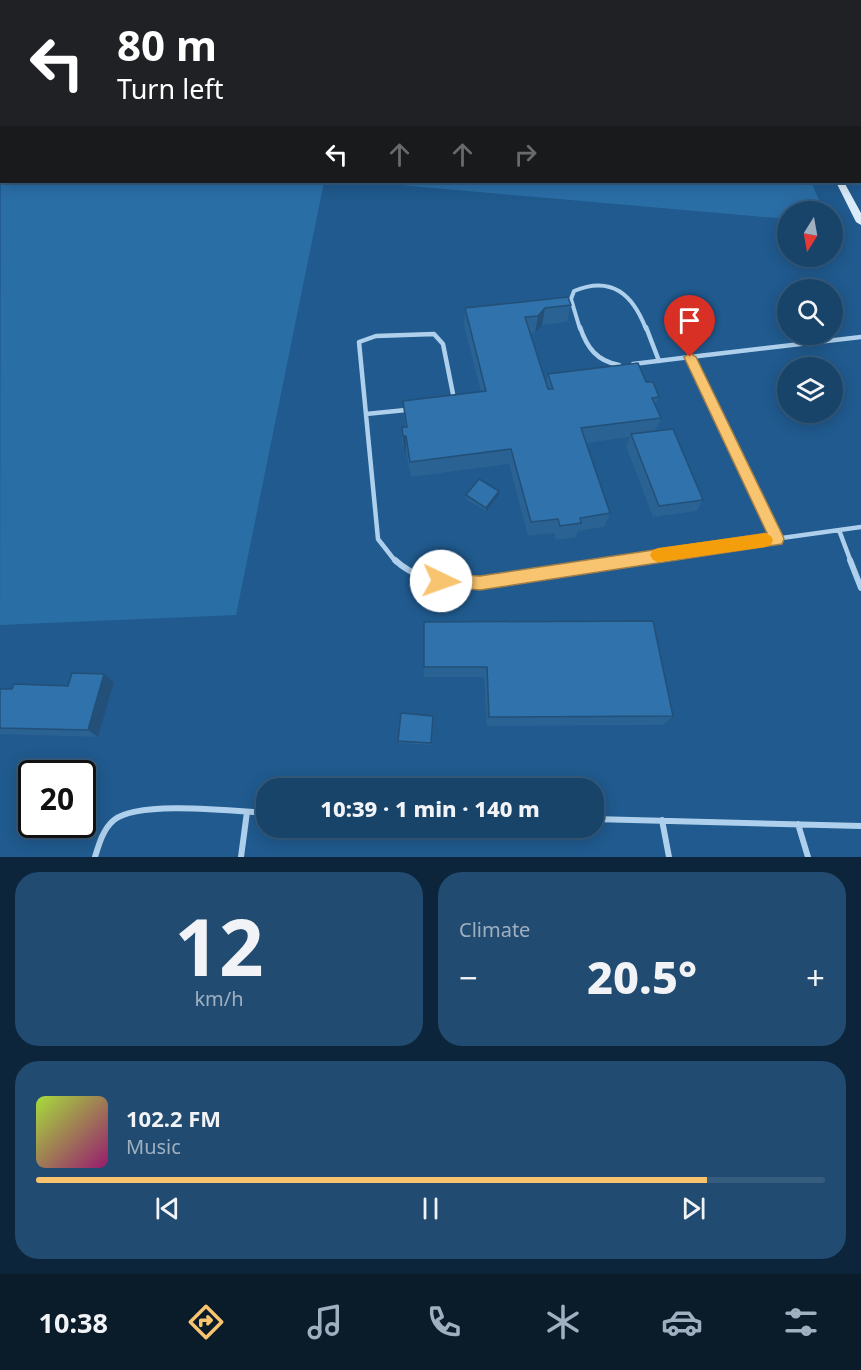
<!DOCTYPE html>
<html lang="en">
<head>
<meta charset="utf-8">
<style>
  body { margin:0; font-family:"Noto Sans",sans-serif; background:#214b70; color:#f1f3f6; height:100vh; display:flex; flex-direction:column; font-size:22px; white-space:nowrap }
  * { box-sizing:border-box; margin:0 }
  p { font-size:20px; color:#9fb0c1 }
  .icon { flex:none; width:33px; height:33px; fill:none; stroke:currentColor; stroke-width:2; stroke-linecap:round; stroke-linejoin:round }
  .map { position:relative; height:857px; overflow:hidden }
  .drawer { display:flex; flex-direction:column; gap:15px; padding:15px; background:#0d253a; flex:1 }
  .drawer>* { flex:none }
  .guide { position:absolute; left:0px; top:0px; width:861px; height:183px; box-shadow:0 3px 15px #0003,0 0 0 2px #365c7e; background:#202124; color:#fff; overflow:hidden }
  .needle { width:39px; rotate:191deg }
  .buttons { position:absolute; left:777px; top:201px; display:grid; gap:12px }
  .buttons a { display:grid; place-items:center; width:66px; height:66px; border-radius:50%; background:#18446a; box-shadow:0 3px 15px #0003,0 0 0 2px #365c7e; font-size:30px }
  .speed { position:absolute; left:18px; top:760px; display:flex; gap:12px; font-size:30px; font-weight:700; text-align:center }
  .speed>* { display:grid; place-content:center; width:78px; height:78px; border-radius:50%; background:#18446a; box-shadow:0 3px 15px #0003,0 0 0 2px #365c7e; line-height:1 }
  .speed .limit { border:3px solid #111; border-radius:9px; background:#fff; color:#111 }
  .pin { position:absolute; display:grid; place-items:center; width:51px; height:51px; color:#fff; margin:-62px -26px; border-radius:50% 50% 50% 0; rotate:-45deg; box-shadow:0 0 6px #0007 }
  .pin .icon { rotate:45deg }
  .me { position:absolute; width:66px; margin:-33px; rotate:93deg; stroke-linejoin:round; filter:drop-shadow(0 0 4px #0008) }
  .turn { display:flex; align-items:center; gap:21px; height:126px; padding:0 18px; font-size:27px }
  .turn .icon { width:78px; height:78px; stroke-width:2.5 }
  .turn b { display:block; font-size:42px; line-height:51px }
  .lanes { display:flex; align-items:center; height:57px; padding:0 18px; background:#0003; justify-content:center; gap:30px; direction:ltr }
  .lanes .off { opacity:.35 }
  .big { font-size:45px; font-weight:800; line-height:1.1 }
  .drawer .tile { flex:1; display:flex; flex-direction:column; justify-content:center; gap:9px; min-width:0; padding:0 21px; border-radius:24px; background:#214b70 }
  .drawer .dial { align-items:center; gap:0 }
  .dial b { font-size:78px; line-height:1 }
  .song { display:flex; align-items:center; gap:18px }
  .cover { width:72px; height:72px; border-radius:9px; background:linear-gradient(135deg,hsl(80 70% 55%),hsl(320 70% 35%)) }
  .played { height:6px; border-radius:3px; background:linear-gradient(90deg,#f9c46f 85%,#365c7e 85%) }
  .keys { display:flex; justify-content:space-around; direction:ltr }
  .heat { display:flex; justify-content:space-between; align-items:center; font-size:33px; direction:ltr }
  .drawer .tiles { flex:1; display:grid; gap:15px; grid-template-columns:1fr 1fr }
  .tile:last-child { grid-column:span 2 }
  .trip { position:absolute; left:256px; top:778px; width:348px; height:60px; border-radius:24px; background:#18446a; box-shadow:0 3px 15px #0003,0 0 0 2px #365c7e; font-weight:800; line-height:60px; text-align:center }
  .menu { display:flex; height:96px; justify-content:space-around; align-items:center; background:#0a1b2a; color:#9fb0c1 }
  .menu .icon { width:42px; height:42px }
  .menu .active { color:#f9c46f }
  .menu b { font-size:27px; color:#f1f3f6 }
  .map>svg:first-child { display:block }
</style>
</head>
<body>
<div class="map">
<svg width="861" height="857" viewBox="0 0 861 857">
  <rect width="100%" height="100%" fill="#205a8e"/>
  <!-- green -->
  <path fill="#2a6ea6" d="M178,0h259l8,1h-270z
    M1,133l1,49h322l-88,433 -236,10z
    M366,182h445l13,29 -36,1 -1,7z"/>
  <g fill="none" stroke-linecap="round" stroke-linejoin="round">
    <!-- lane-far3 -->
    <path stroke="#afd0ec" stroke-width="3" d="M55,2l7,-2"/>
    <!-- lane-far2 -->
    <path stroke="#afd0ec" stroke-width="4" d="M580,329l-9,-30 3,-8c38,-16 59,4 72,38"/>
    <!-- lane-far1 -->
    <path stroke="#afd0ec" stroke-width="4.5" d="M580,327c7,21 17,34 39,38
      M646,327l13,34
      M633,364l57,-7
      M366,414l40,-4
      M839,530l12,32
      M777,539l-87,-182 171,-20
      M396,562l-18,-23 -19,-197 17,-6 58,-2 9,10 11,55
      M609,562l252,-35"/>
    <!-- lane -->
    <path stroke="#afd0ec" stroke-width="6" d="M395,560c50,48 162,9 224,0
      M850,560l11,28
      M594,819l267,7
      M662,820l7,37
      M798,824l10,33
      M95,857c4,-13 8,-28 19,-37 24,-20 120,-9 153,-7
      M241,857l6,-45"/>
    <!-- secondary -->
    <path fill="#dbebf9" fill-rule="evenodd" d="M749,0h6l1,2h-7z
      M836,182h8l17,31v12l-5,-3z"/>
  </g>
  <!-- wall -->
  <path fill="#296293" d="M571,305l-4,17 -25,3 -7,8h-5l16,50 2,-9 98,8 13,15 -4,9 6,12 -6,13 48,69 -6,11 -44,6 -27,-71 4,-9 -44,6 24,70 -6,14 -26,4 -2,6 -20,3 -2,-7 -26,3 -19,-72 -98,13 -5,-26 -2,1 -2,-9v-16h3l-2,-26 78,-9 -17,-67 1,-17z
    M499,491v4l-13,16 -20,-12v-4z
    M424,622l249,94 -10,9 -176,1 -3,-49h-60z
    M114,682l-16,55 -98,-3v-45h12z
    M433,716l-2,29 -32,-2 -1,-2z"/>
  <!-- shaded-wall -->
  <path fill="#225078" d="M545,308l-3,17 -7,8 3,-17z
    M403,436h3v15l-2,1z
    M499,491v4l-13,16v-3z
    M104,674l10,8 -16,55 -10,-7z"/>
  <!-- building -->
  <path fill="#3072ab" stroke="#225078" stroke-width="1.5" d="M568,297l3,8 -26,3 -7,8 -13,1 23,72h5l-5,-15 90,-11 8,19h7l6,15 -7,1 9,20 -80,10 29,85 -30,5 1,5 -21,3 -2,-7 -27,3 -20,-73 -101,13 -4,-26h-3l-1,-9h5l-4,-26 83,-10 -21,-83z
    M673,429l30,71 -44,6 -28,-72z
    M479,479l20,12 -13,17 -20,-13z
    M653,621l20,95 -184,1 -2,-50h-63v-45z
    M72,673l32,1 -16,56 -88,-2v-39h12l2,-5 54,2z
    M401,713l32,3 -2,27 -33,-2z"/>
  <!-- route -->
  <path fill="#f9c46f" stroke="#a27f48" stroke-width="1.5" d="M690,353l6,4 86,177 2,5 -2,5 -302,46 -44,-4 -3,-5 3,-5 5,-2 39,2 287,-43 -83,-176z"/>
  <!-- slow -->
  <path fill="#f59e0b" d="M765,533l6,3 2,4 -2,5 -6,2 -107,15 -5,-2 -3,-5 3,-5 5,-2z"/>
</svg>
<div class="buttons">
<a><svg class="needle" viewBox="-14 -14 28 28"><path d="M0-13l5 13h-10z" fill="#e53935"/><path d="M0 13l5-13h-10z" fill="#9fb0c1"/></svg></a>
<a><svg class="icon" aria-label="search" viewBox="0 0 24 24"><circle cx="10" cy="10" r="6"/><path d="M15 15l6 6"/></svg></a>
<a><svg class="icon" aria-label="layers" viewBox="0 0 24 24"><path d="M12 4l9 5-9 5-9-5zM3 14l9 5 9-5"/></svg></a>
</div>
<div class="speed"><div class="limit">20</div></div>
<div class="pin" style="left:690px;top:357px;background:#d93025"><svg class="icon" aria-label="arrive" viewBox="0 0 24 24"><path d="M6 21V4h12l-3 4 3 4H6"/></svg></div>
<svg class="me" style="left:441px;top:581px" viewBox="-20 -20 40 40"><circle r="19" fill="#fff"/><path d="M0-13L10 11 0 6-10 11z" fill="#f9c46f"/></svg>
<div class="trip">10:39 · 1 min · 140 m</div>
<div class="guide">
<div class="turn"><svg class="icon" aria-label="left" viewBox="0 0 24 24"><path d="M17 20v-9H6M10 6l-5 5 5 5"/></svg><div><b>80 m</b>Turn left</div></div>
<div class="lanes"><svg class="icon" aria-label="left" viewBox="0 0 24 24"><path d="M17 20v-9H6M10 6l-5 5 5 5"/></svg><svg class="icon off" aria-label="ahead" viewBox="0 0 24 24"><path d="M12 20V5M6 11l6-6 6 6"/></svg><svg class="icon off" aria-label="ahead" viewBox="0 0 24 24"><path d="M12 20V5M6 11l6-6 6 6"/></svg><svg class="icon off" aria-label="right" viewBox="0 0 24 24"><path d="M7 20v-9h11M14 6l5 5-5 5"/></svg></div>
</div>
</div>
<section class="drawer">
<div class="tiles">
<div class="tile dial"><b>12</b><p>km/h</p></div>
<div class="tile"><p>Climate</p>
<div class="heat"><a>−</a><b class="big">20.5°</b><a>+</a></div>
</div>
<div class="tile">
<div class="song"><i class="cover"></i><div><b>102.2 FM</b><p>Music</p></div></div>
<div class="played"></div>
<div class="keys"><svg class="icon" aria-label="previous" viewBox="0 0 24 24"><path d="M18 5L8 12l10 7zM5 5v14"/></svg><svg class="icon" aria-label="pause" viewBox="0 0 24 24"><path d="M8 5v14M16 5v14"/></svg><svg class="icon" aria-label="next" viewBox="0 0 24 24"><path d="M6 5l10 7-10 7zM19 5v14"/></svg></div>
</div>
</div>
</section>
<nav class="menu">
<b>10:38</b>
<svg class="icon active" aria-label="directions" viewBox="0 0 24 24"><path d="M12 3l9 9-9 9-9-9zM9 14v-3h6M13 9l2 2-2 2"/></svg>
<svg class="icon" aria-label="music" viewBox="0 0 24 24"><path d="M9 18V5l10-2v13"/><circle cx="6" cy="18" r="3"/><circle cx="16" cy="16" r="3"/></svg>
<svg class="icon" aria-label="phone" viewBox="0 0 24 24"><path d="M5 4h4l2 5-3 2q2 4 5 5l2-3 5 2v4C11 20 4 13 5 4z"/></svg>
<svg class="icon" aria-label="climate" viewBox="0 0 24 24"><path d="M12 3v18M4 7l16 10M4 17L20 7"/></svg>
<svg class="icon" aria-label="car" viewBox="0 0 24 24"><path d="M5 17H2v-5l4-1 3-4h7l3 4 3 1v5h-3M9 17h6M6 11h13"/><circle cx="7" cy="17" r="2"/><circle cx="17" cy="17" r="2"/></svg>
<svg class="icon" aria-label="filters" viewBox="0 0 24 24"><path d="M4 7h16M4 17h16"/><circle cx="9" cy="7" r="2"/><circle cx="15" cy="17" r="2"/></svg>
</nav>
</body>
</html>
